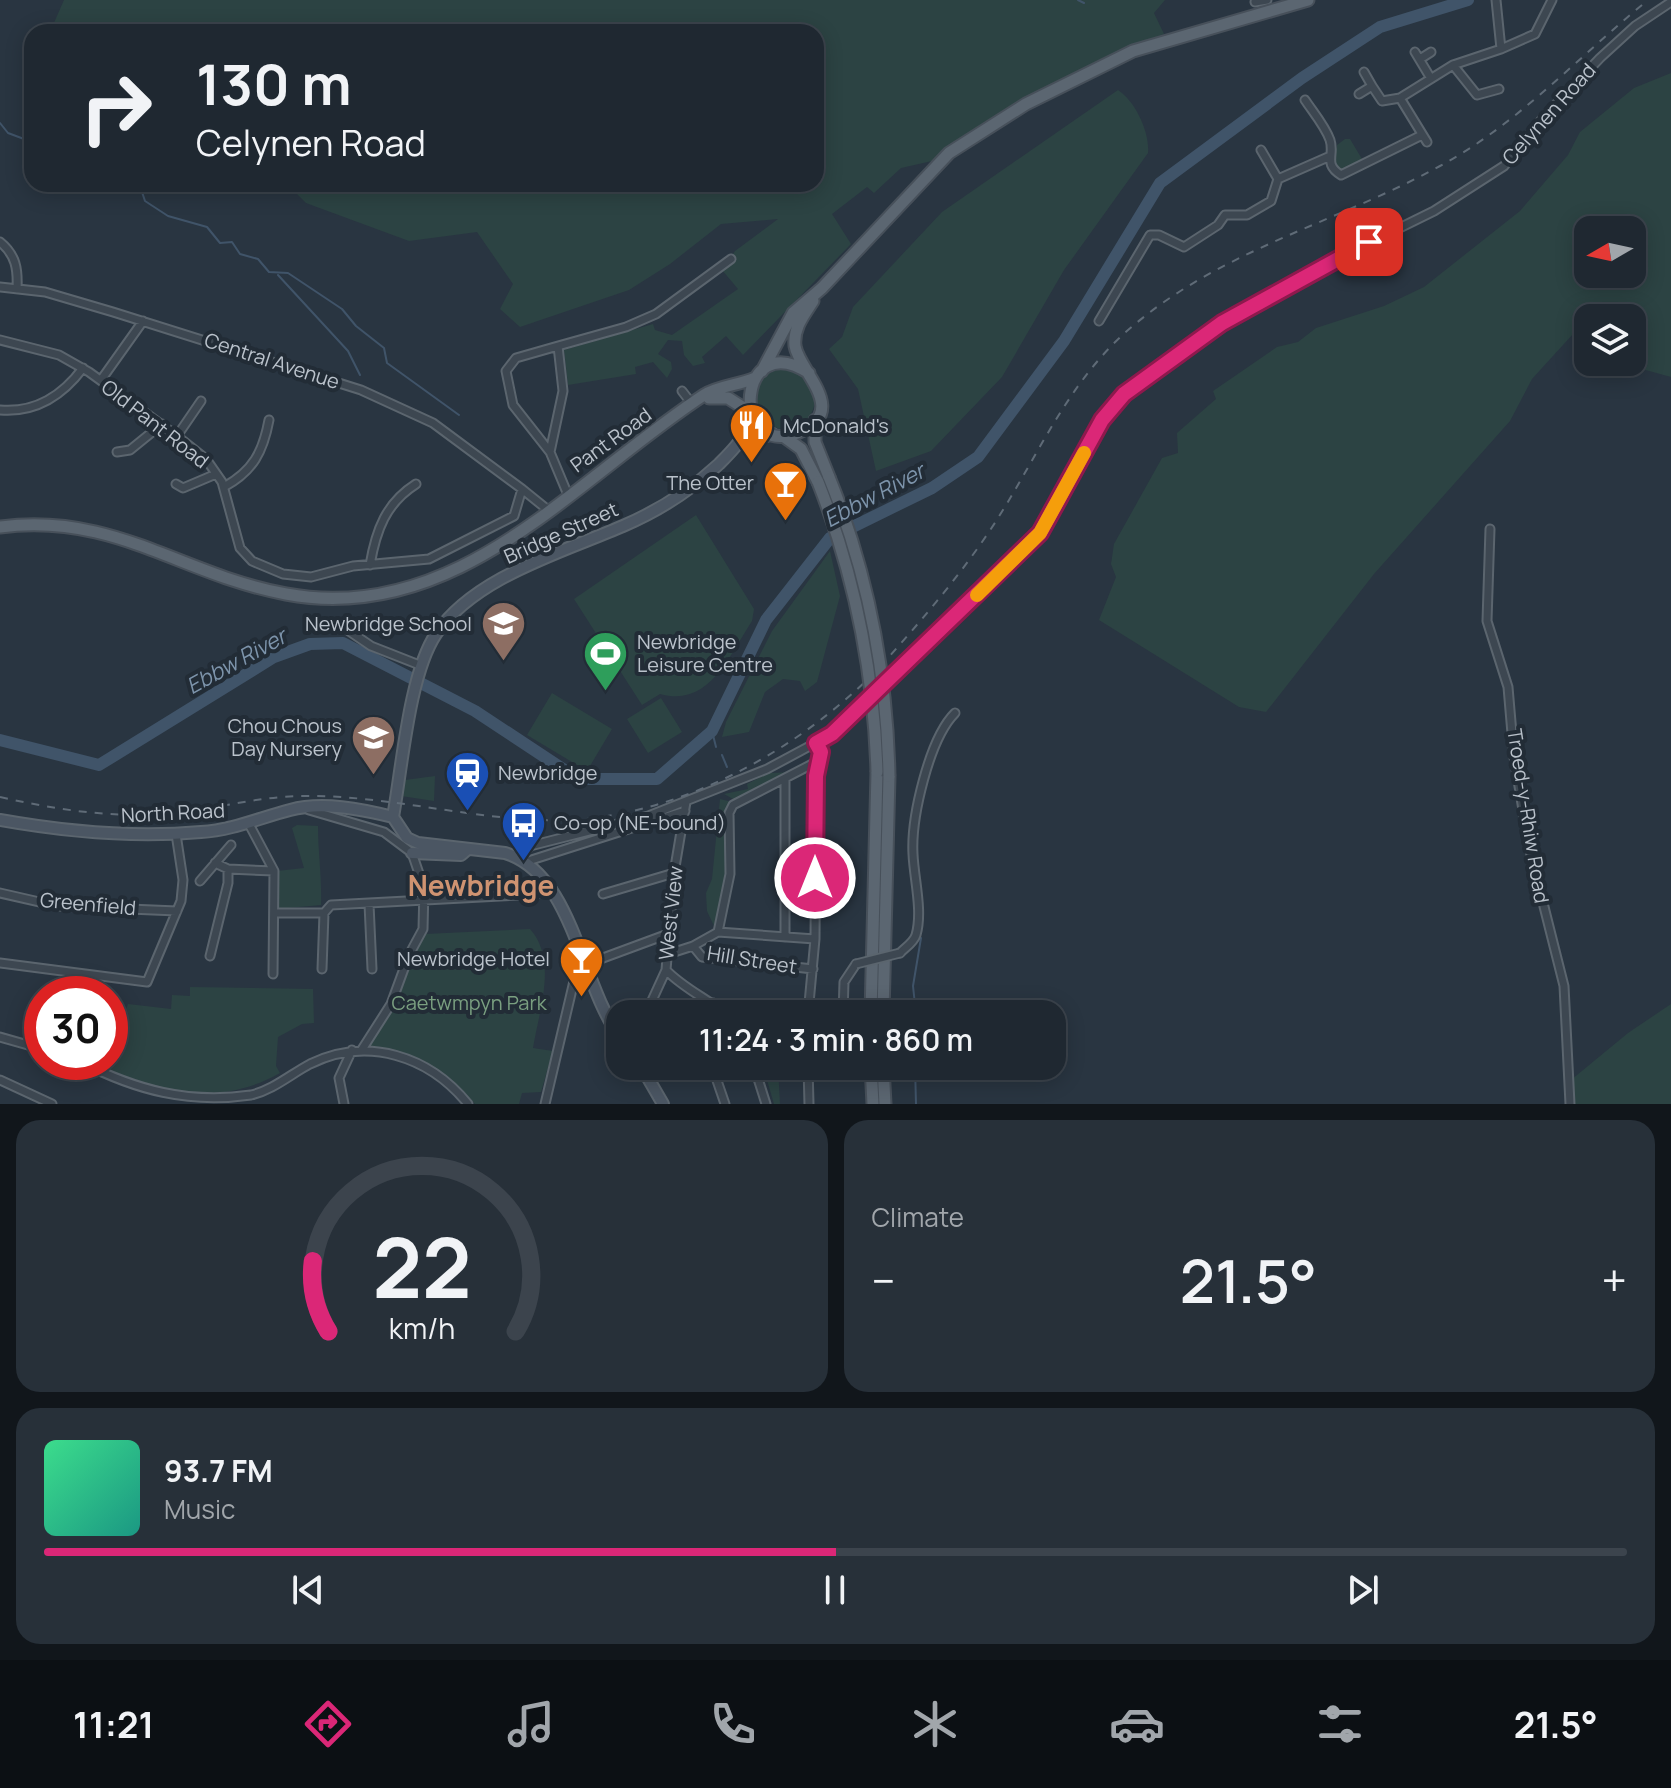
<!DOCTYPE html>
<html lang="en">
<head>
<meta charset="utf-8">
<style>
  body { margin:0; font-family:Manrope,sans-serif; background:#273039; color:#f1f3f6; height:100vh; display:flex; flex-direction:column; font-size:30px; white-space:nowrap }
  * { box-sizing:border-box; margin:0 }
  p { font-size:26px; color:#a1a6ab }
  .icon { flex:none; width:44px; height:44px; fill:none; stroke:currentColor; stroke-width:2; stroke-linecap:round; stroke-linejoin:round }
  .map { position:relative; height:1104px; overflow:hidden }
  .panel { display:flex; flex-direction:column; gap:16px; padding:16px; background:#11161b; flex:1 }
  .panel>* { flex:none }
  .banner { position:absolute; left:24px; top:24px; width:800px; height:168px; border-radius:24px; box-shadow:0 4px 20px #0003,0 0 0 2px #3c444d; background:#1f2831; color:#f1f3f6; overflow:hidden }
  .needle { width:52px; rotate:261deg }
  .fabs { position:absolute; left:1574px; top:216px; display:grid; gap:16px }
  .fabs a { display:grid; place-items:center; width:72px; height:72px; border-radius:16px; background:#1f2831; box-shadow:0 4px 20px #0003,0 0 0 2px #3c444d; font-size:40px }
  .speed { position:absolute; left:24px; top:976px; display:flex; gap:16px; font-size:40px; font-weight:700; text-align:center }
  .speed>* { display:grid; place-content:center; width:104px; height:104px; border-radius:50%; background:#1f2831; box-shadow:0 4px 20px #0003,0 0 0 2px #3c444d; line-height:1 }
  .speed .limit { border:12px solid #d22; background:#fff; color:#111 }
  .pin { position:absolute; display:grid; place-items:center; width:68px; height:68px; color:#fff; margin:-34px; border-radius:16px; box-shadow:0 4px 12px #0006 }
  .me { position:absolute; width:88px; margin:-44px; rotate:0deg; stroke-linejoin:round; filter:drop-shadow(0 0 6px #0008) }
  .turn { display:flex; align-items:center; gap:28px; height:168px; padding:0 40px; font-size:36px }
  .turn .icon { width:104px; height:104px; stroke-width:2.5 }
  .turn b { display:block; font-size:56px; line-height:68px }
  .big { font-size:60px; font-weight:600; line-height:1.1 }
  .panel .widget { flex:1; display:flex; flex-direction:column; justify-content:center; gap:12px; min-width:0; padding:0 28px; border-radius:24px; background:#273039 }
  .panel .dial { align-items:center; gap:0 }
  .dial svg { height:208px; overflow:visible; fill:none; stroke:#3c444d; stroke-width:7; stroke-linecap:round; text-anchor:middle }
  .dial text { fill:#f1f3f6; stroke:none }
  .song { display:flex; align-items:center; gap:24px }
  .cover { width:96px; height:96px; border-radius:12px; background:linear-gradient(135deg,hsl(150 70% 55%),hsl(170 70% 35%)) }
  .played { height:8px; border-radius:4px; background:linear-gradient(90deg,#db2777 50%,#3c444d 50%) }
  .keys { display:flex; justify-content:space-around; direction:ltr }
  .heat { display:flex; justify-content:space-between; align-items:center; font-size:44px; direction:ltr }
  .panel .tiles { flex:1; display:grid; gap:16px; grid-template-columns:1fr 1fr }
  .widget:last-child { grid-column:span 2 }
  .trip { position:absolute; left:606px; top:1000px; width:460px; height:80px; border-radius:24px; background:#1f2831; box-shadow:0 4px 20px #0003,0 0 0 2px #3c444d; font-weight:600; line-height:80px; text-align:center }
  .menu { display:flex; height:128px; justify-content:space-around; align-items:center; background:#0c1014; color:#a1a6ab }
  .menu .icon { width:56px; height:56px }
  .menu .selected { color:#db2777 }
  .menu b { font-size:36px; color:#f1f3f6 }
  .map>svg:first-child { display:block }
</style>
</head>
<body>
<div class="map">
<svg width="1671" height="1104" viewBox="0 0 1671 1104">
  <rect width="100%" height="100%" fill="#293541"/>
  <!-- green -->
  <path fill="#2c4343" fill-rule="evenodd" d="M64,0h1101l-11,13 10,21 -37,14 -181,100 -14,13 -31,7 -27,25 -7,-6 -35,27 19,30 -108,111 -17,-19 -24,21 3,6 -12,3 -9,-11 -2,-14 -14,-1 -10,14 13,8 1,7 -5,9 -14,-16 -18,5 1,7 -68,11 -4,-35 89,-26 2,6 17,5 66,-46 -16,-19 13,-19 43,-32 -57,5 -51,40 -41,26 -109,37 -20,-18 13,-25 -36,-52 -68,9 -103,-38 -19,-19h529v-152h-751l-12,-7z
    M1671,73v304l-29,-8 -10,-8v-43h-44v9l-5,-4 -51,56 -22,42 -136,153 -108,138 -27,-5 -140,-87 17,-43 -5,-13 3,-20 48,-86 16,-5 -1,-20 39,-34 -3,-8 64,-44 21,-5 18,-14 68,-22 40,-19 96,-76 48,-56 12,-23 54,-44zM1588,230h44v44h-44z
    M1118,90c17,11 32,42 30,63l-84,117 -62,107 -71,74 -55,20 -18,-82 -29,-40 13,-12 11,-30 89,-95z
    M1345,139h5l12,20 -19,12 -5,-2 -4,-11 3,-13z
    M755 399a30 30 0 1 1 60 0a30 30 0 1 1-60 0Z
    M696,515l58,94 -2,12c-23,35 -43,87 -92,73l-18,11 -68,-106z
    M830,551l10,45 -23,86 -12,9 -5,-10 -17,-2 -18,13 -16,40 -27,5 4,-15 46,-91z
    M552,693l60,36 -25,42 -60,-36z
    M661,698l21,34 -34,21 -21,-34z
    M795,772l-60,28 -11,-6 24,-5 -1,-5 22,-11z
    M435,776l-1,25 -33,-5 4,-16z
    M720,799l12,3 -5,71 -13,53 -7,-15 -1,-18 6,-14z
    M297,825l21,1c0,27 4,51 3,79l-43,4 -1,-38 27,-3 -12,-40z
    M530,929c28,31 9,82 3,119l20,3 -12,41 -19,1 -3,11h-44c-27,-31 -58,-55 -101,-54l-5,-6c26,-33 35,-74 56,-110z
    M190,987l123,2 1,34 -12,1 -24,13 -2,29 4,7c-54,31 -115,23 -171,-1l2,-22 17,-46 43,5 1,-14 18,1z
    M1671,1004v100h-98l-2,-24 57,-47z
    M763,1066h15l2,38h-6z"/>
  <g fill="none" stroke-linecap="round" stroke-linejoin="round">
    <!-- stream -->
    <path stroke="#405469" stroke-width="2" d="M1078,0l6,3
      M0,123l8,10 24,9
      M131,184l10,5 4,12 23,15 39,11 13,16 12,-1 8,12 18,5 11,13 19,1 54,36 14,17 28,22 3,15 72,52
      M278,275l70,76 12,24
      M712,731l4,16
      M722,755l5,12
      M916,1014l-3,-28 8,-48
      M915,1066l1,38"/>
    <!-- river -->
    <path stroke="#405469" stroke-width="12" d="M0,740l99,25 175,-108 36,-13 33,-1 132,68 103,68h79l55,-48 54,-111 64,-82 102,-50 46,-31 86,-116 96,-158 142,-105 78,-51 88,-27"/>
    <defs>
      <path id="street" d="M1255,2l12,-2
        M1501,49l34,-15 17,-34
        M1415,52l15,25
        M1420,59l11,-7
        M1453,65l24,30 22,-6
        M1372,86l10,15 18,-3
        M1359,94l13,-8 -8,-14
        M1305,100c8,12 20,26 25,40 5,15 -7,24 11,35l81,-40
        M1427,142l-27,-44 53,-33 48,-16 -5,-49
        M1261,150l17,29
        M0,242c16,13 18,27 17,47
        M0,287l45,5 68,20 248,78 72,33 89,66
        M1099,321l51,-86h9l25,12 34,-22 7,-10h22l24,-14 7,-22 50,-22
        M0,340l59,15 30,17 88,64 29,23 16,23 18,66 12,13 31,13 28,3 42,-11 76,-7 85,-43 8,-27 26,21
        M558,346l-42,12 -10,13 7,34 37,47 18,43
        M101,380l42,-59
        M682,391l10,13
        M0,410c36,3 62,-14 83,-42
        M177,436l24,-35
        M117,452l13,-2 32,-26
        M550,452l13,-61 -5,-45 68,-19 30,-13 75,-55
        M176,484l7,4 33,-14
        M224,487c29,-16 39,-35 45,-67
        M1490,529l-3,92 21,66 6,70 16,94 34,135 6,118
        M370,565c6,-35 16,-62 46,-81
        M349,631l22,15 51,20
        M882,685l158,-152 62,-113 22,-26 98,-71 78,-46 134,-66 70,-45 39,-48 57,-60 35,-32 36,-24
        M785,779v158
        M309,810l75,22 28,21 12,35 -1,41 -14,26 -18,49 -30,47
        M249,824l25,47 -1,103
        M519,858l11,-12 118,-30 119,-47 65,-35 41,-40
        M525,862l160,-51
        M215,863l13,6 46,2
        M200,881l31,-36
        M0,893l57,13 120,5
        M603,894l71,-21
        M369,904l3,65
        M274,913h50
        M718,932l97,7
        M693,946l9,11 111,12
        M900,953c6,-6 14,-11 16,-18 7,-24 -2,-56 -3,-81 -2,-36 16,-115 42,-141
        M665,955l28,-9 25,-14 12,-58 -1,-61 4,-8 87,-45 -4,-17
        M210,956l18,-73v-14
        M0,963l147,19 34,-81 2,-21 -7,-46
        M584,965l84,-31
        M322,969l2,-56 7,-8 205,-11 16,-6
        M666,970c17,18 40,28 60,44
        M635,1014l14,-7 17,-37 8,-97 12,-71
        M703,1014l10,-11
        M808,1014l7,-75 1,-163 4,-16
        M843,1014l1,-32 12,-18
        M0,1037l42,12
        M81,1062c55,28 107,42 170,33 22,-5 40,-21 59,-31 58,-28 119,-8 158,40
        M712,1066l13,38
        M754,1066l12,38
        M808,1066l1,38
        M0,1080l52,24
        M344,1104l-5,-26 13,-28
        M545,1104l29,-123 12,-10"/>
      <path id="secondary" d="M741,443l32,-9
        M393,817c9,-49 16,-143 43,-183 38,-57 127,-82 187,-108 35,-15 67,-35 96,-62 16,-16 27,-27 32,-49
        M393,817l14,21 11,5 87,10c69,21 75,131 115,184
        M0,820c67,12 133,18 201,12 32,-2 58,-14 89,-22 32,-9 72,-1 103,7
        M412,853l49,2 7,-6
        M641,1066l22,38"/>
      <path id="primary" d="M762,371l31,-58 29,-25 127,-135 77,-49 107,-53 175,-51
        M809,373c-72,-47 -80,86 -12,60 55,-21 2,-61 -2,-87 -2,-18 9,-31 18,-45
        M709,398h19l22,14
        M815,420v22l14,35
        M783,436l18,13 17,33
        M0,527c114,-15 182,48 286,67 171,32 288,-114 418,-199 14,-9 35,-10 51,-17
        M871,1014l6,-242
        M883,1014l6,-238
        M871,1066l2,38
        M883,1066l2,38"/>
    </defs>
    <!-- street casing -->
    <use href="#street" stroke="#5b656e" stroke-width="11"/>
    <!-- secondary casing -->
    <use href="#secondary" stroke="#5b656e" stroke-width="14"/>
    <!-- primary casing -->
    <use href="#primary" stroke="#47505a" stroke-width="15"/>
    <!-- street -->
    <use href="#street" stroke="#3d4751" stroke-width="7"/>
    <!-- secondary -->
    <use href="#secondary" stroke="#4b5663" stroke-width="10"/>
    <!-- primary -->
    <use href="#primary" stroke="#5b6671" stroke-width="11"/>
    <!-- rail -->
    <path stroke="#5f6b77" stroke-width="2" stroke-dasharray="8 8" stroke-linecap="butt" d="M0,797c58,13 116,22 176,16 43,-5 85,-17 128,-17 78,-1 157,21 236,24 127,6 265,-70 348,-162 39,-44 79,-91 110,-140 43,-68 73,-141 136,-193 90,-76 204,-103 306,-159 78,-42 139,-110 208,-166"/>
    <defs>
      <path id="street-bridge" d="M856,964l44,-11"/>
      <path id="primary-bridge" d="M829,477c39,96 58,196 60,299
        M818,482c37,94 56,190 59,290"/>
    </defs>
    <!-- street-bridge casing -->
    <use href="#street-bridge" stroke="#5b656e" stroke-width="11" stroke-linecap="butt"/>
    <!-- primary-bridge casing -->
    <use href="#primary-bridge" stroke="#47505a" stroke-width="15" stroke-linecap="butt"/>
    <!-- street-bridge -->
    <use href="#street-bridge" stroke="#3d4751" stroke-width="7"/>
    <!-- primary-bridge -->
    <use href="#primary-bridge" stroke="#5b6671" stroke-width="11"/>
  </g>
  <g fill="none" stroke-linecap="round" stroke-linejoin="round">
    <defs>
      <path id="route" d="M815,878l1,-102 5,-24 -5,-9 16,-9 208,-201 62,-113 22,-26 98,-71 147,-81"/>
    </defs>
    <!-- route casing -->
    <use href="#route" stroke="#8e194d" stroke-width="20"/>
    <!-- route -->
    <use href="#route" stroke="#db2777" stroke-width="14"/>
    <!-- slow -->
    <path stroke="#f59e0b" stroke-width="14" d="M977,595l63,-62 44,-80"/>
  </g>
  <!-- icons -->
  <defs>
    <symbol id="restaurant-pin" viewBox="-11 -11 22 30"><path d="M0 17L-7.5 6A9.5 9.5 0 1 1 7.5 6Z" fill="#e8710a" stroke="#222c36"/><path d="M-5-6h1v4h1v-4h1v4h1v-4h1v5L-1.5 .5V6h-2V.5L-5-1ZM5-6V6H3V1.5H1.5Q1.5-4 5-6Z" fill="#fff"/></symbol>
    <symbol id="bar-pin" viewBox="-11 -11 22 30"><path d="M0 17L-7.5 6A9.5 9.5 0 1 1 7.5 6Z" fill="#e8710a" stroke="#222c36"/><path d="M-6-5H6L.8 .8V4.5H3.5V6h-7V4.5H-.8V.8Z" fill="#fff"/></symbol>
    <symbol id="school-pin" viewBox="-11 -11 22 30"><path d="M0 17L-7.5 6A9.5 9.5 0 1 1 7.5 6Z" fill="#8d6e63" stroke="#222c36"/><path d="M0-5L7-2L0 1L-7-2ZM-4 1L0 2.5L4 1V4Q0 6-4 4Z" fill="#fff"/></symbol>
    <symbol id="stadium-pin" viewBox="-11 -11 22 30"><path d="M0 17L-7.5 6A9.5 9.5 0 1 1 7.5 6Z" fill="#2e9e5b" stroke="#222c36"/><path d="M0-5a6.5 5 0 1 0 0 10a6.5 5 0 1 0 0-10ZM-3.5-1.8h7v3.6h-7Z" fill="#fff"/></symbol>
    <symbol id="station-pin" viewBox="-11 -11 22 30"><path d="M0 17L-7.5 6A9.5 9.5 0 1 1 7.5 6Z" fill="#1a4fb4" stroke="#222c36"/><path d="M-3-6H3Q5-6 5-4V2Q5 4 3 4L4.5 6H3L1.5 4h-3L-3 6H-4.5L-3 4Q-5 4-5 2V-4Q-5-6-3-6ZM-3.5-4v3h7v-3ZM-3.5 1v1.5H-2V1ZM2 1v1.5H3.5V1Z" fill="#fff"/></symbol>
    <symbol id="bus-pin" viewBox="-11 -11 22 30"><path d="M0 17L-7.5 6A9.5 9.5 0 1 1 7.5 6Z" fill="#1a4fb4" stroke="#222c36"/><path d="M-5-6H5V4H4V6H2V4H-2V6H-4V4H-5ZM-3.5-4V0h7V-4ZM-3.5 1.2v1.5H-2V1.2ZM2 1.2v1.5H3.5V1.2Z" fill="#fff"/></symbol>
  </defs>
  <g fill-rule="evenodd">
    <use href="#restaurant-pin" x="726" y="400" width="51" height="69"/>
    <use href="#bar-pin" x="760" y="458" width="51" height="69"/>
    <use href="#school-pin" x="478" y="598" width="51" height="69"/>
    <use href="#stadium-pin" x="580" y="628" width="51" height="69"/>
    <use href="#school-pin" x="348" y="712" width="51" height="69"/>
    <use href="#station-pin" x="442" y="748" width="51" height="69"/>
    <use href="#bus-pin" x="498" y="798" width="51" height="69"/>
    <use href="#bar-pin" x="556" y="934" width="51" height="69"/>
  </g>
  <g text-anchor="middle" stroke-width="8" stroke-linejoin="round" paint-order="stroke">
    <!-- street labels -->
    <g font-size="20" fill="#bac2cb" stroke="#222c36">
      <text transform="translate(1549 114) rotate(-48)" y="7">Celynen Road</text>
      <text transform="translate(272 361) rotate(18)" y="7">Central Avenue</text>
      <text transform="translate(155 424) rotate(38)" y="7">Old Pant Road</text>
      <text transform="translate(611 440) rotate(-36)" y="7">Pant Road</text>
      <text transform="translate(561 533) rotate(-24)" y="7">Bridge Street</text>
      <text transform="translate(173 813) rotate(-3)" y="7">North Road</text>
      <text transform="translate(1528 816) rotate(81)" y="7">Troed-y-Rhiw Road</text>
      <text transform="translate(88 904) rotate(5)" y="7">Greenfield</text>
      <text transform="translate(671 913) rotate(-84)" y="7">West View</text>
      <text transform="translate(752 960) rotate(9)" y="7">Hill Street</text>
    </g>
    <!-- poi labels -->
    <g font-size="20" fill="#bac2cb" stroke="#222c36" text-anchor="start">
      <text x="783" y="433">McDonald's</text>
      <text x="754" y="490" text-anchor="end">The Otter</text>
      <text x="472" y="631" text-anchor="end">Newbridge School</text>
      <text x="637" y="649">Newbridge<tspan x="637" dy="23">Leisure Centre</tspan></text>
      <text x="342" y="733" text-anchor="end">Chou Chous<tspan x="342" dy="23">Day Nursery</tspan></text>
      <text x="498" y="780">Newbridge</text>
      <text x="554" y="830">Co-op (NE-bound)</text>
      <text x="550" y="966" text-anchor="end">Newbridge Hotel</text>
    </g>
    <!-- park labels -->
    <g font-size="20" fill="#7a9f80" stroke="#222c36">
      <text x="469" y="1010">Caetwmpyn Park</text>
    </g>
    <!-- water labels -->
    <g font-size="22" font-style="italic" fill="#7d94ab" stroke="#222c36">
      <text transform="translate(874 495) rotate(-28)" y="8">Ebbw River</text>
      <text transform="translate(236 661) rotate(-29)" y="8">Ebbw River</text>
    </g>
    <!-- district labels -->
    <g font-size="28" font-weight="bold" fill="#cf9371" stroke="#222c36">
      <text x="481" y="896">Newbridge</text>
    </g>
  </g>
</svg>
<div class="fabs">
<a><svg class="needle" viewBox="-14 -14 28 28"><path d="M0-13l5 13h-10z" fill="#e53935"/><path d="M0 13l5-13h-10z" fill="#a1a6ab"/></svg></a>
<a><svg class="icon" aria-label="layers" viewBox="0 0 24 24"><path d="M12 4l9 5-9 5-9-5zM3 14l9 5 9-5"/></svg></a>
</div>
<div class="speed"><div class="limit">30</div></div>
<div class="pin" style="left:1369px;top:242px;background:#d93025"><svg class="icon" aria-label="arrive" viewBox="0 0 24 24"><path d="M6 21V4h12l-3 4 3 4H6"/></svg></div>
<svg class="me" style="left:815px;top:878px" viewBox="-20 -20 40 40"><circle r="17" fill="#db2777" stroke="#fff" stroke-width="3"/><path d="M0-11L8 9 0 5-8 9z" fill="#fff"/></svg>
<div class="trip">11:24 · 3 min · 860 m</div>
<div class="banner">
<div class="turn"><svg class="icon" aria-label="right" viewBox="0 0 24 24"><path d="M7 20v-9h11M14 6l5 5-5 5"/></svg><div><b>130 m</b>Celynen Road</div></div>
</div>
</div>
<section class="panel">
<div class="tiles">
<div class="widget dial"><svg viewBox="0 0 100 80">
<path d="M14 69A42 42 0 1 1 86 69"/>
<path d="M14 69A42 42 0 0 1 8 42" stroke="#db2777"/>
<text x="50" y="56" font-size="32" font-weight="700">22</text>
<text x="50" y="72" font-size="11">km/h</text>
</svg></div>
<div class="widget"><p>Climate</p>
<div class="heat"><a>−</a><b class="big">21.5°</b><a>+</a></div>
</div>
<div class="widget">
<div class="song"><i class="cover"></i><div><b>93.7 FM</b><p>Music</p></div></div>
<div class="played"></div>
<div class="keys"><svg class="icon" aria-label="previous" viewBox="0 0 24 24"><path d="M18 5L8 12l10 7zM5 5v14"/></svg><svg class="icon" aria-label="pause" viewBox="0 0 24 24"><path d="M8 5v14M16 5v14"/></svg><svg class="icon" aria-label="next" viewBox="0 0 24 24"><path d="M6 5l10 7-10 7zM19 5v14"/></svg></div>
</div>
</div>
</section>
<nav class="menu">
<b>11:21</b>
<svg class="icon selected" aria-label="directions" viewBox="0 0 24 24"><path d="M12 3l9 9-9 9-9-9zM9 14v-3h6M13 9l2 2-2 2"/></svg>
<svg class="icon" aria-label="music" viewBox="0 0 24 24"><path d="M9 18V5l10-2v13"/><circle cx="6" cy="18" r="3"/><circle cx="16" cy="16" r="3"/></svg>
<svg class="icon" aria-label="phone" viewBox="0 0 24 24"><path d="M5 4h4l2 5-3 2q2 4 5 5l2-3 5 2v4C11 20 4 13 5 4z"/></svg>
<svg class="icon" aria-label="climate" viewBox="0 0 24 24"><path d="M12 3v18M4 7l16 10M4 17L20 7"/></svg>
<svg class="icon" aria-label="car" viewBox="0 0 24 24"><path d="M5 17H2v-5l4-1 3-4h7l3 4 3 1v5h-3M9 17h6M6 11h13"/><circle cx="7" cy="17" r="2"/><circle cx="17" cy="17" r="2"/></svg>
<svg class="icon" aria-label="filters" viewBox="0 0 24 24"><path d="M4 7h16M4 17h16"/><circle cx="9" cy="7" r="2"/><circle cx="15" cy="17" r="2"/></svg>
<b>21.5°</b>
</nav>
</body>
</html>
